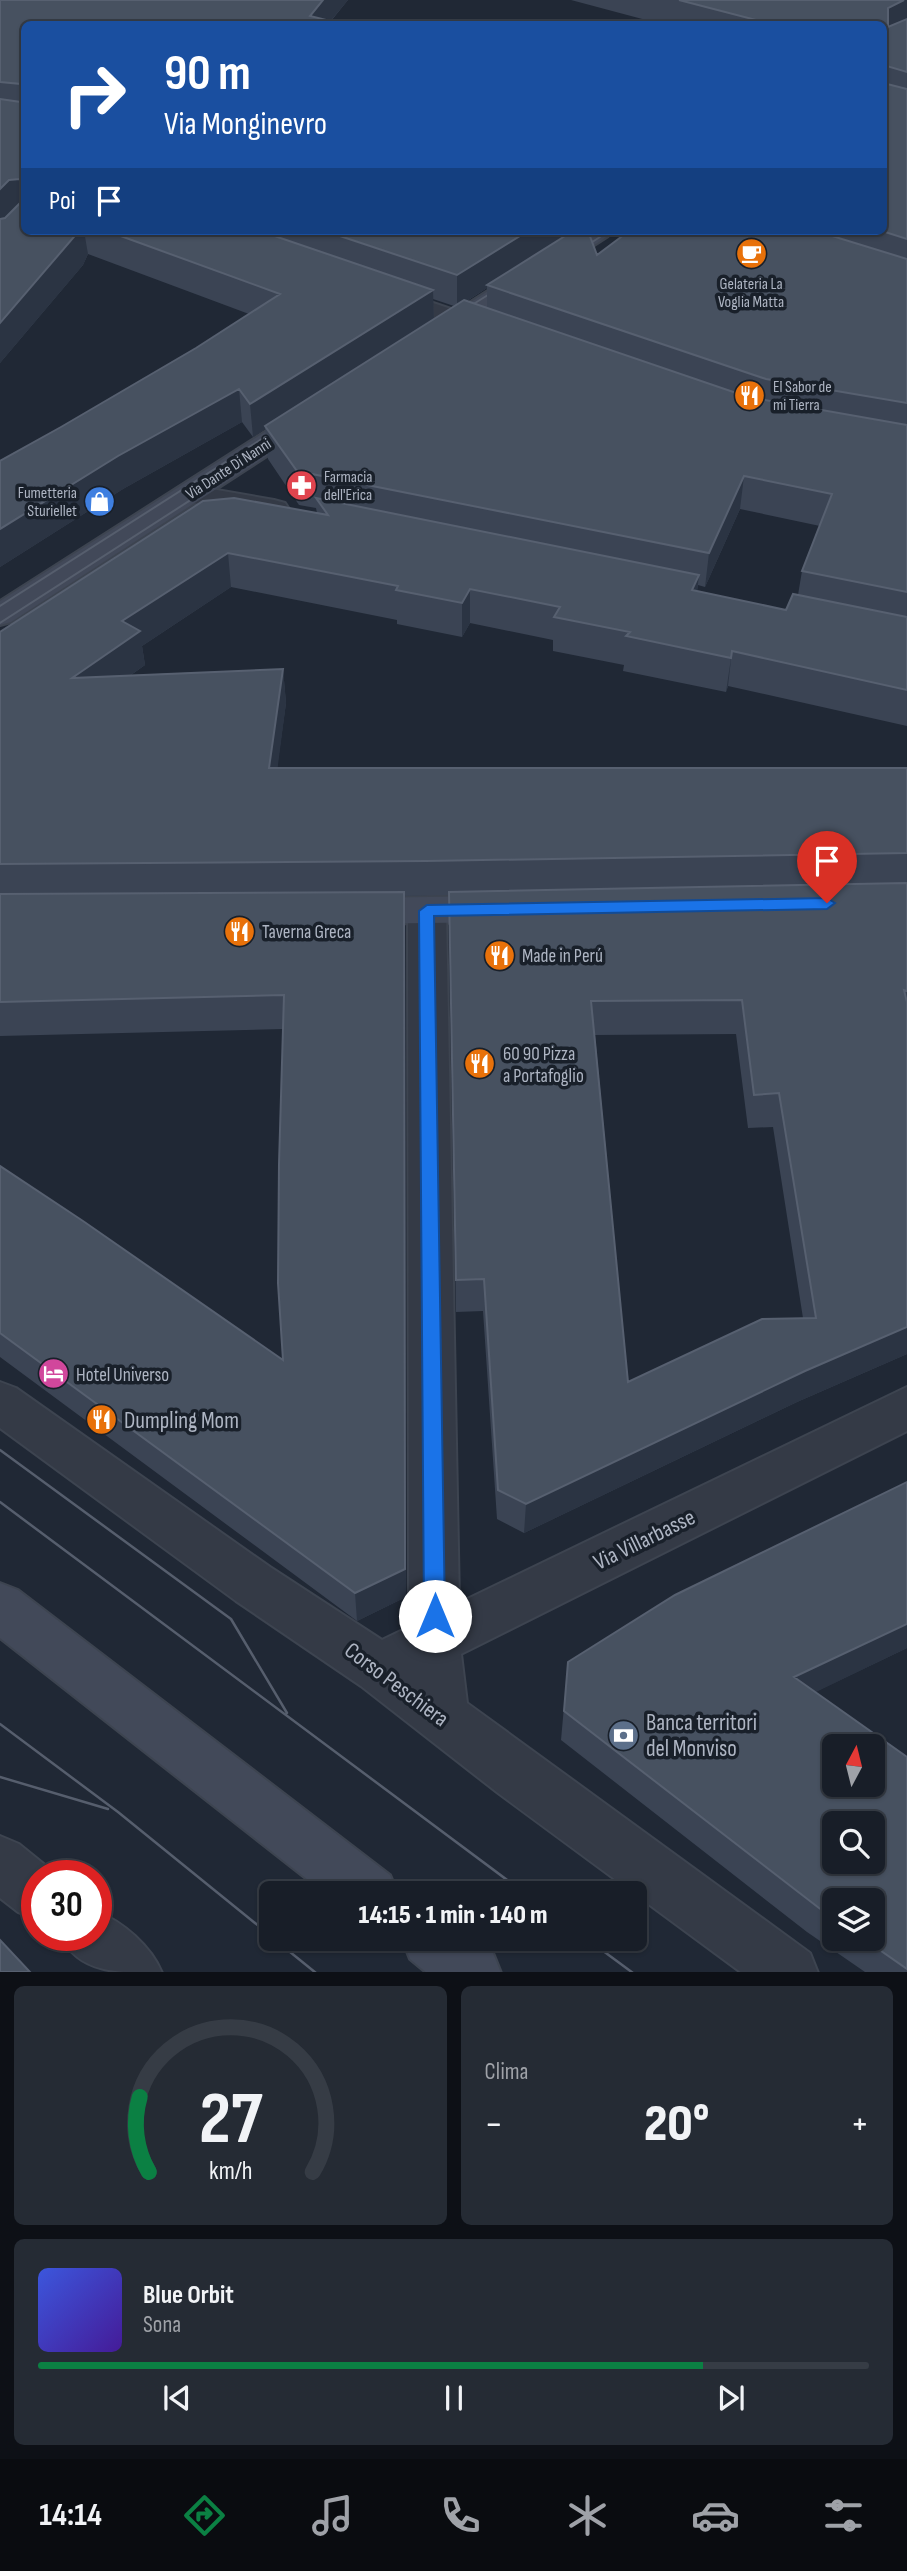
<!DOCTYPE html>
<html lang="it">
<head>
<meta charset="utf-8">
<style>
  body { margin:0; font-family:"Sofia Sans Condensed",sans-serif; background:#252b34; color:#f1f3f6; height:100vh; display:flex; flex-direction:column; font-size:26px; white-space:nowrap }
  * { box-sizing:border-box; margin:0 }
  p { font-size:23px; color:#9fa2a8 }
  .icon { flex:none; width:38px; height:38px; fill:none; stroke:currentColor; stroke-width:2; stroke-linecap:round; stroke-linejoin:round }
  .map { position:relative; height:1972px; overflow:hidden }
  .drawer { display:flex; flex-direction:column; gap:14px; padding:14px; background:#0d1016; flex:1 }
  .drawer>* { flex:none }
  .top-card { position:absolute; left:21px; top:21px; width:866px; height:214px; border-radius:10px; box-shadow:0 2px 5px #0004,0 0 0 2px #363c45; background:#1a4fa0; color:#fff; overflow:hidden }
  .needle { width:46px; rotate:7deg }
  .tools { position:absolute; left:822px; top:1734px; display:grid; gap:14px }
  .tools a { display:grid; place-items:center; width:63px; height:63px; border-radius:10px; background:#181e28; box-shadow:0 2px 5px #0004,0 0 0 2px #363c45; font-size:35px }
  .speed { position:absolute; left:21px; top:1860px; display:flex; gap:14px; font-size:35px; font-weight:700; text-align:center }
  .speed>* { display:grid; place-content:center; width:91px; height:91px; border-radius:50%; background:#181e28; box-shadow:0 2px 5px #0004,0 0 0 2px #363c45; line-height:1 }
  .speed .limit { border:10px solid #d22; background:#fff; color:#111 }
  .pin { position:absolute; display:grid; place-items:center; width:60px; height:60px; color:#fff; margin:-72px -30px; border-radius:50% 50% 50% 0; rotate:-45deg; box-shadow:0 0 7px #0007 }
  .pin .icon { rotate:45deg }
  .me { position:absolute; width:77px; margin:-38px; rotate:0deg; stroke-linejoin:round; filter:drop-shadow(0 0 5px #0008) }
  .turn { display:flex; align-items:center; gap:24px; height:147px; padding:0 28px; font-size:32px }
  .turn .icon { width:91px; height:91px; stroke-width:2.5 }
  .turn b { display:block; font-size:49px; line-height:60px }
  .then { display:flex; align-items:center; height:66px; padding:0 28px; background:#0003; gap:14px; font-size:26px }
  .big { font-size:52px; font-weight:800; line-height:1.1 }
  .drawer .card { flex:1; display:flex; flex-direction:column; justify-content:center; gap:10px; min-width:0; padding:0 24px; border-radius:10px; background:#252b34 }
  .drawer .dial { align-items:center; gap:0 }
  .dial svg { height:182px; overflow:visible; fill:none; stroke:#363c45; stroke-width:7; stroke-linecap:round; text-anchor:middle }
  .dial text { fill:#f1f3f6; stroke:none }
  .song { display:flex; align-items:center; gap:21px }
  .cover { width:84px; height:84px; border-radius:10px; background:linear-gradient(135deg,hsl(230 70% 55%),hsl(260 70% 35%)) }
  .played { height:7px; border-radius:4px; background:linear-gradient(90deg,#0b8043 80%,#363c45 80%) }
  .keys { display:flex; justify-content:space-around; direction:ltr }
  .heat { display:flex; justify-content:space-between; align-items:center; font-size:38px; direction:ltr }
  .drawer .tiles { flex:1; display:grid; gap:14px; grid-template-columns:1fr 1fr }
  .card:last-child { grid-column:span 2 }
  .trip { position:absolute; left:259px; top:1881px; width:388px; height:70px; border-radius:10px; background:#181e28; box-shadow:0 2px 5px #0004,0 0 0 2px #363c45; font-weight:800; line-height:70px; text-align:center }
  .menu { display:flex; height:112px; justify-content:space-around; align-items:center; background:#0a0c10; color:#9fa2a8 }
  .menu .icon { width:49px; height:49px }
  .menu .selected { color:#0b8043 }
  .menu b { font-size:32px; color:#f1f3f6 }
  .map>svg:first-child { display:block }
</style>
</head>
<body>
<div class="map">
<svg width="907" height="1973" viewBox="0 0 907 1973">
  <rect width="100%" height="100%" fill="#202835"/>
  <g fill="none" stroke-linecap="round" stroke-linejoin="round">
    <defs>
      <path id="street" d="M383,286l118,40 4,6 -4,6 -9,2 -118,-41 -4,-5 4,-5z
        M188,485l86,15 11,3 4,6 -4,6 -11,3 -96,-18 -5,-6 5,-6z
        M427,898l13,4 6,9 13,692 448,-216v44l-446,223 6,49 343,250 8,20h-76l-244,-180 -137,-107 -125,-85 -236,-173v-46l16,6 254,179 112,73 27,-13 -1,-716 6,-9z
        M0,1836l19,8 37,30 1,2h-20v44l-19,-8 -18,-14z
        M96,1911c27,11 55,35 66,62 -44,0 -84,0 -101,-37h35z"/>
      <path id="secondary" d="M582,231h29l-3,5 -160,104 -9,2 -9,-2 -4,-6 4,-6z
        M311,407l10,2 4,6 -4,6 -310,201 -11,3v-24l301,-192z
        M502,896l13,4 6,9 -6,9 -13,4 -150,2 -13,-4 -6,-9 6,-9 13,-4z
        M0,1583l18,7 372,285 8,19h-72l-326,-256z
        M402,1939h73l18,14 8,20h-74l-17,-14z"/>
    </defs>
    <!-- street casing -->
    <use href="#street" stroke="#3d4450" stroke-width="4"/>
    <!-- secondary casing -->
    <use href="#secondary" stroke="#3d4450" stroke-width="4"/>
    <!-- street -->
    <use href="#street" fill="#343a46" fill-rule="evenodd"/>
    <!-- secondary -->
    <use href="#secondary" fill="#424959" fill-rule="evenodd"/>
    <!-- tram-far1 -->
    <path stroke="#565e6d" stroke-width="2" d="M577,252l32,-21
      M459,313l45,-28
      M0,606l282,-180
      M0,623l282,-182"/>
    <!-- tram -->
    <path stroke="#565e6d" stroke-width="2.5" d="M0,1450l231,169 56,94
      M0,1502l526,392
      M0,1724l118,88 153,124
      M0,1777l108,32
      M274,1939l42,34
      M587,1939l46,34"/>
  </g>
  <!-- wall -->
  <path fill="#3b4454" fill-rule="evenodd" d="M0,0h348l-17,21 -307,210h564l9,24 32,-24h255v-207h-223l-90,-24h336v726l-179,-40 -2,6 -103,-21 1,-6 -71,-14v-11l-83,-17 -8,14 -65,-13v-4l-166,-33 -89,59 3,19 -14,10 152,-6 3,34 -9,65h630v586l-110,48 -273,131 -27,-14 -14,-208 -27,1 -7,-417 -44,1 1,701 -49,24 -357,-264v-191l283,194v-331l-283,7v-404l317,-119 -1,-5 -17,-3 -31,-46 -3,-30 -12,8 -11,-15 -119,67 -123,78v-106l61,-34 135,-79 53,-34 -161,-60 -5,11 -83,98zM487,288v20l-20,-7zM433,299l21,7 -20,13zM740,509l80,17 -18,45 -4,24 -12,15 -89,-19 1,-6 7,2zM736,1034l12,94 25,-1 30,191 -175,64 -33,-347z
    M907,1648l-92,44 92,65v215h-42l-58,-40 -246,-192 7,-78zM835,1900l38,39h-38z"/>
  <!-- shaded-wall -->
  <path fill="#2b3443" d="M323,0h25l-20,24 -18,-8z
    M904,0h3v19l-23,17 4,-28z
    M20,179l4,25 -24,22v-37l9,-9z
    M79,231h5l4,23 -5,11 -83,98v-40z
    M528,231h48l-89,54v3l-30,19v-32z
    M433,290l1,32 -169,104v3l-12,8 -3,-33z
    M239,389l3,33 -119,67 -123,78v-38l118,-73z
    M744,476l-4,33 -35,78 4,-34z
    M228,553l3,34 -89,59 3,19 -67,47 -6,-34 50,-57z
    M699,575l-4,34 -3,-19z
    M470,589v34l-8,14v-34z
    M732,651l-4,35 -2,6 5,-34z
    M283,669l3,34 -13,100 -4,-35z
    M404,892l2,705 -49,24 -2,-28z
    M907,1327v27l-110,48 -273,131 2,-29 279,-133z
    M907,1624v24l-122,59 9,-30z"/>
  <!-- building -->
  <path fill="#475160" stroke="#576070" stroke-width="2" fill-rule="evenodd" d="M0,0h323l-13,16 32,8h-318v207h55l-79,92v-104l5,-1 17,-17 -2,-22 -11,1 -9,9v-90l21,3v-18l-21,-2z
    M679,0h225l-16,8v19l19,-8v53l-20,-6v18l20,5v150l-25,-8h2v-207h-130l6,-3z
    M107,231h153l173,59 -183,114 -11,-15 -121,67 -118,73v-68l61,-34 135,-79 84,-54z
    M325,231h203l-71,44z
    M573,231h15l9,24 32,-24h187l91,28v144l-141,-24 -279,-94z
    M464,300l284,97 159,28v167l-105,-21 30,-77 -88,-18 -35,77 -412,-82 -32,-45z
    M234,498l94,17 -12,-17 383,77 -7,15 94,20 7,-16 114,23v73l-175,-39 -1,7 -105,-22 4,-4 -76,-15 6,-10 -90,-18 -8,14 -66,-13 2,-4 -170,-33 -106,68 18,10 -68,47 211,-9 -14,99h638v85l-481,8 -426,3v-232l203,-131z
    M907,883v108l-3,-1 3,12v325l-102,44 -279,133 -28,-14 -14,-211 -28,1 -7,-388zM742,1000l12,95 25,-2 37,225 -54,1 -134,63 -37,-381z
    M404,892l1,677 -50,24 -355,-260v-167l83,55 200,139 -5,-77 1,-119 5,-169 -284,7v-108z
    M907,1482v142l-113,53 113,80v212l-43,-30h9v-39h-38v19l-16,-11 -255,-197 4,-49 107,-67zM835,1746h38v39h-38zM835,1824h38v38h-38z
    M0,1940l30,32h-30z"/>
  <!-- route -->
  <path fill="#1a73e8" stroke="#114b97" stroke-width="2" d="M827,898l8,5 -8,6 -393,7 11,700 -3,7 -7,3 -8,-3 -3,-7 -5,-705 8,-6z"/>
  <!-- icons -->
  <defs>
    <symbol id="cafe-disc" viewBox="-11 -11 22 22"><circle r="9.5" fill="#e8710a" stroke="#19202a"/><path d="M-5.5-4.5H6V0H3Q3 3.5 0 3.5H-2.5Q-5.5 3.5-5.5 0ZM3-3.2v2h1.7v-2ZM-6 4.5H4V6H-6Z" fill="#fff"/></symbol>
    <symbol id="restaurant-disc" viewBox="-11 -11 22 22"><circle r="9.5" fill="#e8710a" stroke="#19202a"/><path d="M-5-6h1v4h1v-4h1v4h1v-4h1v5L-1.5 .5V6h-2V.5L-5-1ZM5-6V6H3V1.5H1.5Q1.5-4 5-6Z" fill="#fff"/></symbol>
    <symbol id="pharmacy-disc" viewBox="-11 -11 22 22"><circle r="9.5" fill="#e0444e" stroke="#19202a"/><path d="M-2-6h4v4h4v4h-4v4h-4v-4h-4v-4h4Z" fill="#fff"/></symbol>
    <symbol id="shop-disc" viewBox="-11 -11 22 22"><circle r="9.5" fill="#3f7fe0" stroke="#19202a"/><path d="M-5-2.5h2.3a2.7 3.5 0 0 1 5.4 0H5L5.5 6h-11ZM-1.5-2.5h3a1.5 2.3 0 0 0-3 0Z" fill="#fff"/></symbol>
    <symbol id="hotel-disc" viewBox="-11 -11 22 22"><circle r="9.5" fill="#d1479c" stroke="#19202a"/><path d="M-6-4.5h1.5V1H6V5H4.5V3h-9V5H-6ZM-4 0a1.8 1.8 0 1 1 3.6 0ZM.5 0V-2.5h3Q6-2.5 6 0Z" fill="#fff"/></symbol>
    <symbol id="bank-disc" viewBox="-11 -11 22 22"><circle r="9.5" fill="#5c6f8a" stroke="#19202a"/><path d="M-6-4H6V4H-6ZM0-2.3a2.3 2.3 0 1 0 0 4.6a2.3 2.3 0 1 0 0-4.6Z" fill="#fff"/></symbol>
  </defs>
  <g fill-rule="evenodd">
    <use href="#cafe-disc" x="734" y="236" width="35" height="35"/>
    <use href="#restaurant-disc" x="732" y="378" width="35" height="35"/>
    <use href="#pharmacy-disc" x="284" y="468" width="35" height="35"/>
    <use href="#shop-disc" x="82" y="484" width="35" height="35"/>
    <use href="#restaurant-disc" x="222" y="914" width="35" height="35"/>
    <use href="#restaurant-disc" x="482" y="938" width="35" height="35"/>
    <use href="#restaurant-disc" x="462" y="1046" width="35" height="35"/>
    <use href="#hotel-disc" x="36" y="1356" width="35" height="35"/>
    <use href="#restaurant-disc" x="84" y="1402" width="35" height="35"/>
    <use href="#bank-disc" x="606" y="1718" width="35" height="35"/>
  </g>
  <g text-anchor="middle" stroke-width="7" stroke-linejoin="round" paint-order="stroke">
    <!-- far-poi labels -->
    <g font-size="16" fill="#aeb5c3" stroke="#19202a" text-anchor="start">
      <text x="751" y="289" text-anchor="middle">Gelateria La<tspan x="751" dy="18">Voglia Matta</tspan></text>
      <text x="773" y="392">El Sabor de<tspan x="773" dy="18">mi Tierra</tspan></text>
      <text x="324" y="482">Farmacia<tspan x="324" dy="18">dell'Erica</tspan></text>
      <text x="77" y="498" text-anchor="end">Fumetteria<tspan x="77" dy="18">Sturiellet</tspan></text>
    </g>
    <!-- far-street labels -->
    <g font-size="16" fill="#aeb5c3" stroke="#19202a">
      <text transform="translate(228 468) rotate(-33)" y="6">Via Dante Di Nanni</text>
    </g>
    <!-- poi labels -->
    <g font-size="19" fill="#aeb5c3" stroke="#19202a" text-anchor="start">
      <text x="262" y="938">Taverna Greca</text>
      <text x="522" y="962">Made in Perú</text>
      <text x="503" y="1060">60 90 Pizza<tspan x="503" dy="22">a Portafoglio</tspan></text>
      <text x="76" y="1381">Hotel Universo</text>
    </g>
    <!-- near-poi labels -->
    <g font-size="23" fill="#aeb5c3" stroke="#19202a" text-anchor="start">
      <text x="124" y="1428">Dumpling Mom</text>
      <text x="646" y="1730">Banca territori<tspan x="646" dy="26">del Monviso</tspan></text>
    </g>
    <!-- near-street labels -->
    <g font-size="23" fill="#aeb5c3" stroke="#19202a">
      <text transform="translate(644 1539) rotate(-26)" y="8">Via Villarbasse</text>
      <text transform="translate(397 1684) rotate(37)" y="8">Corso Peschiera</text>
    </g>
  </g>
</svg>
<div class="tools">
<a><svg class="needle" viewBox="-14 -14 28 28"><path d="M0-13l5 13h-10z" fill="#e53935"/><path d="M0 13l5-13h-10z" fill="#9fa2a8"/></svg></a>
<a><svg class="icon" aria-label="search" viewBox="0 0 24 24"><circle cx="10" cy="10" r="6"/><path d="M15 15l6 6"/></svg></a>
<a><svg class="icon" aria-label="layers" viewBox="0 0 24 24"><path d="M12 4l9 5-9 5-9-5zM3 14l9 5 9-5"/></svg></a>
</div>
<div class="speed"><div class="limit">30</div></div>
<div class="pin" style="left:827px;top:903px;background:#d93025"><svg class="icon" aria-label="arrive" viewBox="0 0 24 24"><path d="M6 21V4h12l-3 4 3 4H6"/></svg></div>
<svg class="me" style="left:435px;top:1616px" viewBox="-20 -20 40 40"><circle r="19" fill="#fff"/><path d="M0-13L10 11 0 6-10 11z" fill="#1a73e8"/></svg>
<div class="trip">14:15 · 1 min · 140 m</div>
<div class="top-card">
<div class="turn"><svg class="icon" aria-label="right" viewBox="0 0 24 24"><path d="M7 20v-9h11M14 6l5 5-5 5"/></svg><div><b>90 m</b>Via Monginevro</div></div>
<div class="then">Poi<svg class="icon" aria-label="arrive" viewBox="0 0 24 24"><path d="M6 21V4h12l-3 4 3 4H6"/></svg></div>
</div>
</div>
<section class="drawer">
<div class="tiles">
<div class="card dial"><svg viewBox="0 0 100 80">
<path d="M14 69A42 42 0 1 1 86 69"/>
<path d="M14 69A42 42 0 0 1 10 36" stroke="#0b8043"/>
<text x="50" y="56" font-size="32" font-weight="700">27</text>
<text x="50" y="72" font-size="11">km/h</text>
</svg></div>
<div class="card"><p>Clima</p>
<div class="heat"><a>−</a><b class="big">20°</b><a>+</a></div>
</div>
<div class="card">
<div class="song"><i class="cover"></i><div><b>Blue Orbit</b><p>Sona</p></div></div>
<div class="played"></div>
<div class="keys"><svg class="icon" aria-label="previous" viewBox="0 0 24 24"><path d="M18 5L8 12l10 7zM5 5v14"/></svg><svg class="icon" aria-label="pause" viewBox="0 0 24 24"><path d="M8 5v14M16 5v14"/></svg><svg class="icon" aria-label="next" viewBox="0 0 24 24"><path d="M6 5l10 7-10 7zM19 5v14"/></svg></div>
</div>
</div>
</section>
<nav class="menu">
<b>14:14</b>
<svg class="icon selected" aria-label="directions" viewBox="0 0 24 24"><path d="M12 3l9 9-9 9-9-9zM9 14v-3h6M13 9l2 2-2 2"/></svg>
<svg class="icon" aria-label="music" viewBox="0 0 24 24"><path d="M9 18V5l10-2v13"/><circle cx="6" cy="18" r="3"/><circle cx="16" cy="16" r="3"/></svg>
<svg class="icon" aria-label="phone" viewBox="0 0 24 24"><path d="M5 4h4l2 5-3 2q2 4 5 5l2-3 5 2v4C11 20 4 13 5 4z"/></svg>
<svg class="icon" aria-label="climate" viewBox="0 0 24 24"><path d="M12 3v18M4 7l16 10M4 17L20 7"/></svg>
<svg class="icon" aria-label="car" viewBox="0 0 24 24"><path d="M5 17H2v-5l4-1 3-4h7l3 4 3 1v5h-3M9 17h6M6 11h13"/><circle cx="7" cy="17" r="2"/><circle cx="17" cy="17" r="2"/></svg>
<svg class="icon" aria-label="filters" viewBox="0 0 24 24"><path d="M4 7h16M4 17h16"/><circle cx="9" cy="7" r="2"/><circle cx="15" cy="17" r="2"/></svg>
</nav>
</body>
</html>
